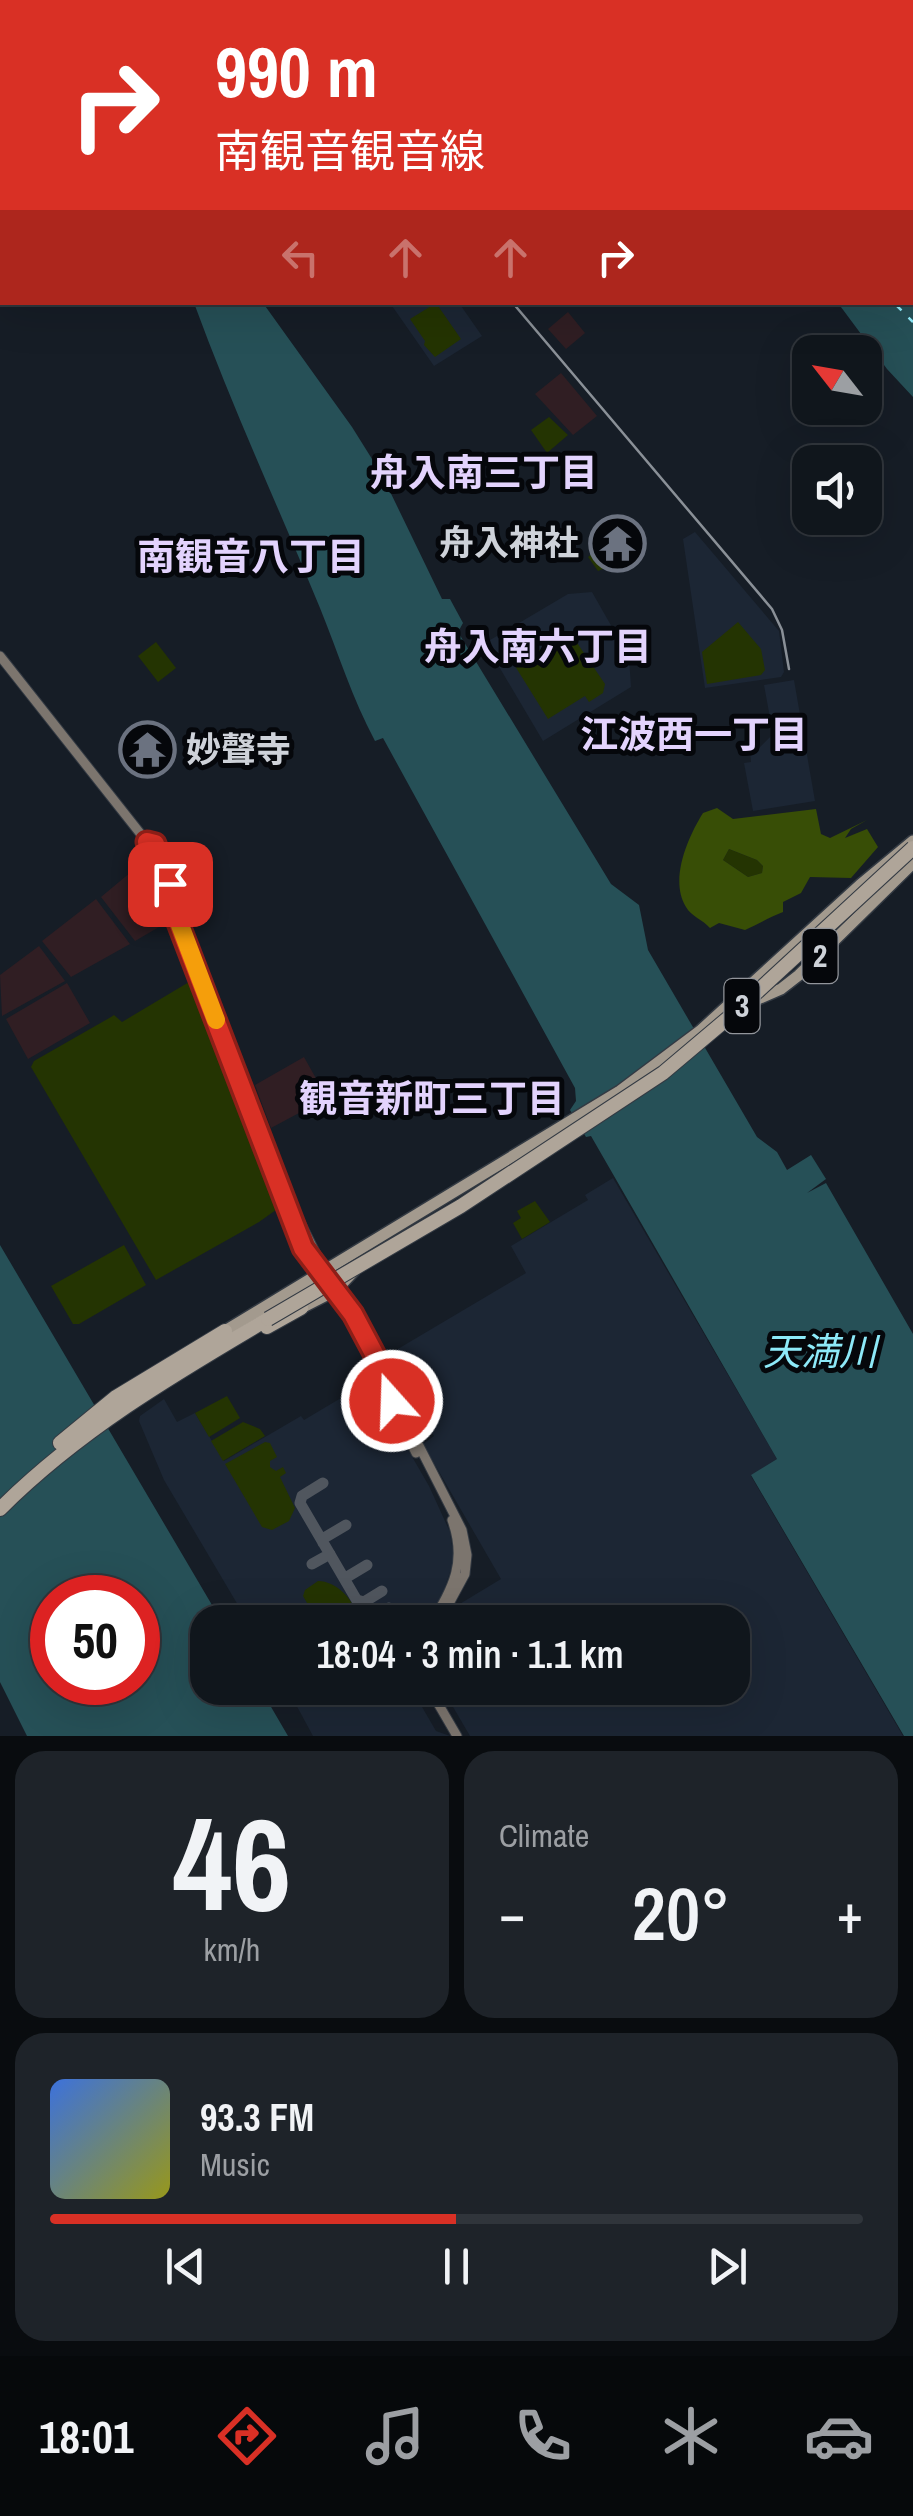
<!DOCTYPE html>
<html lang="en">
<head>
<meta charset="utf-8">
<style>
  body { margin:0; font-family:"Archivo Narrow","Noto Sans JP",sans-serif; background:#1e2329; color:#f1f3f6; height:100vh; display:flex; flex-direction:column; font-size:38px; white-space:nowrap }
  * { box-sizing:border-box; margin:0 }
  p { font-size:32px; color:#9c9fa3 }
  .icon { flex:none; width:55px; height:55px; fill:none; stroke:currentColor; stroke-width:2; stroke-linecap:round; stroke-linejoin:round }
  .map { position:relative; height:1736px; overflow:hidden }
  .details { display:flex; flex-direction:column; gap:15px; padding:15px; background:#090c0f; flex:1 }
  .details>* { flex:none }
  .banner { position:absolute; left:0px; top:0px; width:915px; height:305px; box-shadow:0 10px 40px #0002,0 0 0 2px #30353b; background:#d93025; color:#fff; overflow:hidden }
  .needle { width:65px; rotate:301deg }
  .tools { position:absolute; left:792px; top:335px; display:grid; gap:20px }
  .tools a { display:grid; place-items:center; width:90px; height:90px; border-radius:20px; background:#10161c; box-shadow:0 10px 40px #0002,0 0 0 2px #30353b; font-size:50px }
  .speed { position:absolute; left:30px; top:1575px; display:flex; gap:20px; font-size:50px; font-weight:700; text-align:center }
  .speed>* { display:grid; place-content:center; width:130px; height:130px; border-radius:50%; background:#10161c; box-shadow:0 10px 40px #0002,0 0 0 2px #30353b; line-height:1 }
  .speed .limit { border:15px solid #d22; background:#fff; color:#111 }
  .pin { position:absolute; display:grid; place-items:center; width:85px; height:85px; color:#fff; margin:-42px; border-radius:20px; box-shadow:0 5px 15px #0006 }
  .me { position:absolute; width:110px; margin:-55px; rotate:340deg; stroke-linejoin:round; filter:drop-shadow(0 0 8px #0008) }
  .turn { display:flex; align-items:center; gap:35px; height:210px; padding:0 50px; font-size:45px }
  .turn .icon { width:130px; height:130px; stroke-width:2.5 }
  .turn b { display:block; font-size:70px; line-height:85px }
  .lanes { display:flex; align-items:center; height:95px; padding:0 50px; background:#0003; justify-content:center; gap:50px; direction:ltr }
  .lanes .off { opacity:.35 }
  .big { font-size:75px; font-weight:600; line-height:1.1 }
  .details .card { flex:1; display:flex; flex-direction:column; justify-content:center; gap:15px; min-width:0; padding:0 35px; border-radius:30px; background:#1e2329 }
  .details .dial { align-items:center; gap:0 }
  .dial b { font-size:130px; line-height:1 }
  .song { display:flex; align-items:center; gap:30px }
  .cover { width:120px; height:120px; border-radius:15px; background:linear-gradient(135deg,hsl(220 70% 55%),hsl(60 70% 35%)) }
  .played { height:10px; border-radius:5px; background:linear-gradient(90deg,#d93025 50%,#30353b 50%) }
  .keys { display:flex; justify-content:space-around; direction:ltr }
  .heat { display:flex; justify-content:space-between; align-items:center; font-size:55px; direction:ltr }
  .details .tiles { flex:1; display:grid; gap:15px; grid-template-columns:1fr 1fr }
  .card:last-child { grid-column:span 2 }
  .trip { position:absolute; left:190px; top:1605px; width:560px; height:100px; border-radius:30px; background:#10161c; box-shadow:0 10px 40px #0002,0 0 0 2px #30353b; font-weight:600; line-height:100px; text-align:center }
  .menu { display:flex; height:160px; justify-content:space-around; align-items:center; background:#06090b; color:#9c9fa3 }
  .menu .icon { width:70px; height:70px }
  .menu .active { color:#d93025 }
  .menu b { font-size:45px; color:#f1f3f6 }
  .map>svg:first-child { display:block }
</style>
</head>
<body>
<div class="map">
<svg width="913" height="1736" viewBox="0 0 913 1736">
  <rect width="100%" height="100%" fill="#161d26"/>
  <!-- commercial -->
  <path fill="#301e23" d="M568,312l17,21 -19,16 -18,-20z
    M561,373l36,43 -24,19 -38,-41z
    M143,862l6,2 22,56 -36,21 -34,-44z
    M96,899l34,45 -59,33 -29,-36z
    M39,946l26,35 -63,35 -2,-41z
    M67,983l23,40 -62,36 -22,-40z
    M304,1057l23,41 -56,30 -16,-43z"/>
  <!-- built -->
  <path fill="#1c2634" d="M390,303h69l23,33 -48,30z
    M695,532l84,99 5,41 -3,5 -76,11 -22,-149z
    M592,592l37,65 2,30 -88,54 -58,-98 83,-49z
    M794,680l21,121 -62,10 -9,-48 7,-1 -1,-11 7,-1 16,-16 -9,-49z
    M613,1178l164,281 -26,17 152,260h-433l-28,-48h290v-66h-270l-6,-11 2,-6 43,-26 -78,-135 11,-8 -48,-80 140,-83 -15,-27 77,-46 -3,-5z
    M378,1376l18,53 33,57 21,46 4,28 -12,36 -16,26h-178l-84,-142 -25,-59 1,-5 24,-17 13,23 18,-9 29,48 77,-45 3,4z
    M287,1688h124l25,43 14,5h-137z"/>
  <!-- green -->
  <path fill="#243402" d="M436,303l25,36 -26,18 -11,-12 1,-4 -15,-22z
    M549,417l19,18 -21,18 -16,-23z
    M628,533l9,21 -39,17 -10,-14 25,-19z
    M738,622l23,27 4,21 -4,5 -54,9 -5,-32z
    M569,631l36,53 -2,9 -14,9 -4,-6 -37,23 -33,-53z
    M156,642l20,26 -18,14 -20,-26z
    M729,849l28,11 6,6 -1,7 -14,4 -25,-17z
    M189,982l4,2 87,223 -21,15 -103,58 -125,-213 3,-6 77,-44 3,-2 8,7z
    M535,1201l15,21 -28,17 -9,-16 8,-5 -4,-7z
    M124,1245l22,40 -67,39h-6l-22,-38z
    M227,1396l13,22 -31,19 -14,-24z
    M243,1422l17,7 5,7 -42,25 -12,-20z
    M265,1442l5,1 7,14 -7,4v6l6,4 7,-4 3,6 -6,4 15,31 -6,13 -17,9 -10,-3 -37,-63z
    M318,1581c19,0 41,22 38,41h-38l-15,-26 2,-6z"/>
  <!-- forest -->
  <path fill="#384e06" fill-rule="evenodd" d="M717,808l16,11 83,-10 5,25 9,4 37,-18 -16,9 -6,9 22,-9 11,18 -27,31 -41,-1 -9,16 -18,9v10c-13,5 -25,12 -38,18l-26,-7 -9,5c-7,-8 -19,-12 -24,-21 -17,-27 2,-70 17,-94zM729,849l28,11 6,6 -1,7 -14,4 -25,-17z"/>
  <!-- water -->
  <path fill="#265057" fill-rule="evenodd" d="M913,232v165l-26,-28 -49,-66 74,-1z
    M194,303h69l89,124 30,48 60,124h8l13,24 -5,9 153,252 28,21 9,45 109,187 20,15 10,18 24,-15 15,24 -19,14 19,-10 87,151v402h-9l-153,-261 26,-16 -186,-323 -5,1 -16,-27 6,-9 -1,-13 -192,-350 -8,3c-23,-43 -36,-86 -55,-133 -42,-102 -88,-201 -126,-305z
    M0,1245l222,377h-14v66h52l28,48h-261l-27,-54zM52,1598h86v84h-86z"/>
  <g fill="none" stroke-linecap="round" stroke-linejoin="round">
    <!-- ferry -->
    <path stroke="#8de9f8" stroke-width="2.5" stroke-dasharray="12 10" stroke-linecap="butt" d="M668,0l1,2
      M893,302l20,20"/>
    <!-- taxiway -->
    <path stroke="#50565e" stroke-width="11" d="M323,1483l-21,13 -2,7 66,113 7,2 16,-10
      M323,1543l1,-5 22,-13
      M312,1564l18,-10
      M342,1575l5,2 20,-12
      M357,1600l7,2 18,-11"/>
    <defs>
      <path id="secondary" d="M0,656l147,186 8,2 141,370 24,48 41,54 32,66 19,50 50,98 5,25 -2,19 -26,48
        M147,842l20,48
        M185,937l13,37
        M245,1096l23,60
        M290,1213l19,45 16,19
        M378,1362l20,55 18,36
        M432,1622c21,-35 35,-60 20,-102
        M429,1688l28,48"/>
      <path id="trunk" d="M746,1004l35,-15 18,-14 114,-112
        M301,1308l35,-18 18,-19
        M225,1331l395,-240 80,-60 160,-146 53,-44"/>
      <path id="motorway" d="M267,1327l34,-19
        M60,1443l56,-46 109,-66
        M0,1509c79,-79 173,-134 268,-190"/>
    </defs>
    <!-- secondary casing -->
    <use href="#secondary" stroke="#333a43" stroke-width="11"/>
    <!-- trunk casing -->
    <use href="#trunk" stroke="#333a43" stroke-width="14"/>
    <!-- motorway casing -->
    <use href="#motorway" stroke="#333a43" stroke-width="16"/>
    <!-- secondary -->
    <use href="#secondary" stroke="#7c756e" stroke-width="9"/>
    <!-- trunk -->
    <use href="#trunk" stroke="#a39a8e" stroke-width="11"/>
    <!-- motorway -->
    <use href="#motorway" stroke="#afa599" stroke-width="14"/>
    <!-- tram -->
    <path stroke="#8a9097" stroke-width="2.5" d="M303,0l2,2
      M512,302l260,307 10,21 7,39"/>
    <defs>
      <path id="motorway-bridge" d="M268,1319l193,-113 202,-133 70,-59 180,-166"/>
    </defs>
    <!-- motorway-bridge casing -->
    <use href="#motorway-bridge" stroke="#333a43" stroke-width="16" stroke-linecap="butt"/>
    <!-- motorway-bridge -->
    <use href="#motorway-bridge" stroke="#afa599" stroke-width="14"/>
  </g>
  <g fill="none" stroke-linecap="round" stroke-linejoin="round">
    <defs>
      <path id="route" d="M170,884l-15,-40 -8,-2 156,406 50,66 25,47 14,40"/>
    </defs>
    <!-- route casing -->
    <use href="#route" stroke="#8d1f18" stroke-width="25"/>
    <!-- route -->
    <use href="#route" stroke="#d93025" stroke-width="18"/>
    <!-- slow -->
    <path stroke="#f59e0b" stroke-width="18" d="M169,896l47,124"/>
  </g>
  <!-- icons -->
  <defs>
    <symbol id="temple-ring" viewBox="-11 -11 22 22"><circle r="9.5" fill="#05070b" stroke="#6b7280" stroke-width="1.5"/><path d="M0-6L5-2H3V0L6.5 2.5H4V6H1.5V3h-3V6H-4V2.5H-6.5L-3 0V-2H-5Z" fill="#6b7280"/></symbol>
  </defs>
  <g fill-rule="evenodd">
    <use href="#temple-ring" x="586" y="512" width="63" height="63"/>
    <use href="#temple-ring" x="116" y="718" width="63" height="63"/>
  </g>
  <g text-anchor="middle" stroke-width="10" stroke-linejoin="round" paint-order="stroke">
    <!-- shield labels -->
    <g fill="#05070b" stroke="#92959b" stroke-width="2.5">
      <rect x="802.5" y="929" width="35" height="54" rx="8"/>
      <rect x="724.5" y="979" width="35" height="54" rx="8"/>
    </g>
    <g font-size="32" font-weight="bold" fill="#ced2d9">
      <text x="820" y="967">2</text>
      <text x="742" y="1017">3</text>
    </g>
    <!-- poi labels -->
    <g font-size="35" font-weight="bold" fill="#ced2d9" stroke="#05070b" text-anchor="end">
      <text x="579" y="555">舟入神社</text>
      <text x="186" y="762" text-anchor="start">妙聲寺</text>
    </g>
    <!-- neighbourhood labels -->
    <g font-size="38" font-weight="bold" fill="#e3d3fd" stroke="#05070b">
      <text x="484" y="486">舟入南三丁目</text>
      <text x="251" y="570">南観音八丁目</text>
      <text x="538" y="660">舟入南六丁目</text>
      <text x="694" y="748">江波西一丁目</text>
      <text x="432" y="1112">観音新町三丁目</text>
    </g>
    <!-- water labels -->
    <g font-size="38" font-style="italic" fill="#8de9f8" stroke="#05070b">
      <text x="820" y="1365">天満川</text>
    </g>
  </g>
</svg>
<div class="tools">
<a><svg class="needle" viewBox="-14 -14 28 28"><path d="M0-13l5 13h-10z" fill="#e53935"/><path d="M0 13l5-13h-10z" fill="#9c9fa3"/></svg></a>
<a><svg class="icon" aria-label="sound" viewBox="0 0 24 24"><path d="M4 9h4l5-4v14l-5-4H4zM17 9q2 3 0 6"/></svg></a>
</div>
<div class="speed"><div class="limit">50</div></div>
<div class="pin" style="left:170px;top:884px;background:#d93025"><svg class="icon" aria-label="arrive" viewBox="0 0 24 24"><path d="M6 21V4h12l-3 4 3 4H6"/></svg></div>
<svg class="me" style="left:392px;top:1401px" viewBox="-20 -20 40 40"><circle r="17" fill="#d93025" stroke="#fff" stroke-width="3"/><path d="M0-11L8 9 0 5-8 9z" fill="#fff"/></svg>
<div class="trip">18:04 · 3 min · 1.1 km</div>
<div class="banner">
<div class="turn"><svg class="icon" aria-label="right" viewBox="0 0 24 24"><path d="M7 20v-9h11M14 6l5 5-5 5"/></svg><div><b>990 m</b>南観音観音線</div></div>
<div class="lanes"><svg class="icon off" aria-label="left" viewBox="0 0 24 24"><path d="M17 20v-9H6M10 6l-5 5 5 5"/></svg><svg class="icon off" aria-label="ahead" viewBox="0 0 24 24"><path d="M12 20V5M6 11l6-6 6 6"/></svg><svg class="icon off" aria-label="ahead" viewBox="0 0 24 24"><path d="M12 20V5M6 11l6-6 6 6"/></svg><svg class="icon" aria-label="right" viewBox="0 0 24 24"><path d="M7 20v-9h11M14 6l5 5-5 5"/></svg></div>
</div>
</div>
<section class="details">
<div class="tiles">
<div class="card dial"><b>46</b><p>km/h</p></div>
<div class="card"><p>Climate</p>
<div class="heat"><a>−</a><b class="big">20°</b><a>+</a></div>
</div>
<div class="card">
<div class="song"><i class="cover"></i><div><b>93.3 FM</b><p>Music</p></div></div>
<div class="played"></div>
<div class="keys"><svg class="icon" aria-label="previous" viewBox="0 0 24 24"><path d="M18 5L8 12l10 7zM5 5v14"/></svg><svg class="icon" aria-label="pause" viewBox="0 0 24 24"><path d="M8 5v14M16 5v14"/></svg><svg class="icon" aria-label="next" viewBox="0 0 24 24"><path d="M6 5l10 7-10 7zM19 5v14"/></svg></div>
</div>
</div>
</section>
<nav class="menu">
<b>18:01</b>
<svg class="icon active" aria-label="directions" viewBox="0 0 24 24"><path d="M12 3l9 9-9 9-9-9zM9 14v-3h6M13 9l2 2-2 2"/></svg>
<svg class="icon" aria-label="music" viewBox="0 0 24 24"><path d="M9 18V5l10-2v13"/><circle cx="6" cy="18" r="3"/><circle cx="16" cy="16" r="3"/></svg>
<svg class="icon" aria-label="phone" viewBox="0 0 24 24"><path d="M5 4h4l2 5-3 2q2 4 5 5l2-3 5 2v4C11 20 4 13 5 4z"/></svg>
<svg class="icon" aria-label="climate" viewBox="0 0 24 24"><path d="M12 3v18M4 7l16 10M4 17L20 7"/></svg>
<svg class="icon" aria-label="car" viewBox="0 0 24 24"><path d="M5 17H2v-5l4-1 3-4h7l3 4 3 1v5h-3M9 17h6M6 11h13"/><circle cx="7" cy="17" r="2"/><circle cx="17" cy="17" r="2"/></svg>
</nav>
</body>
</html>
